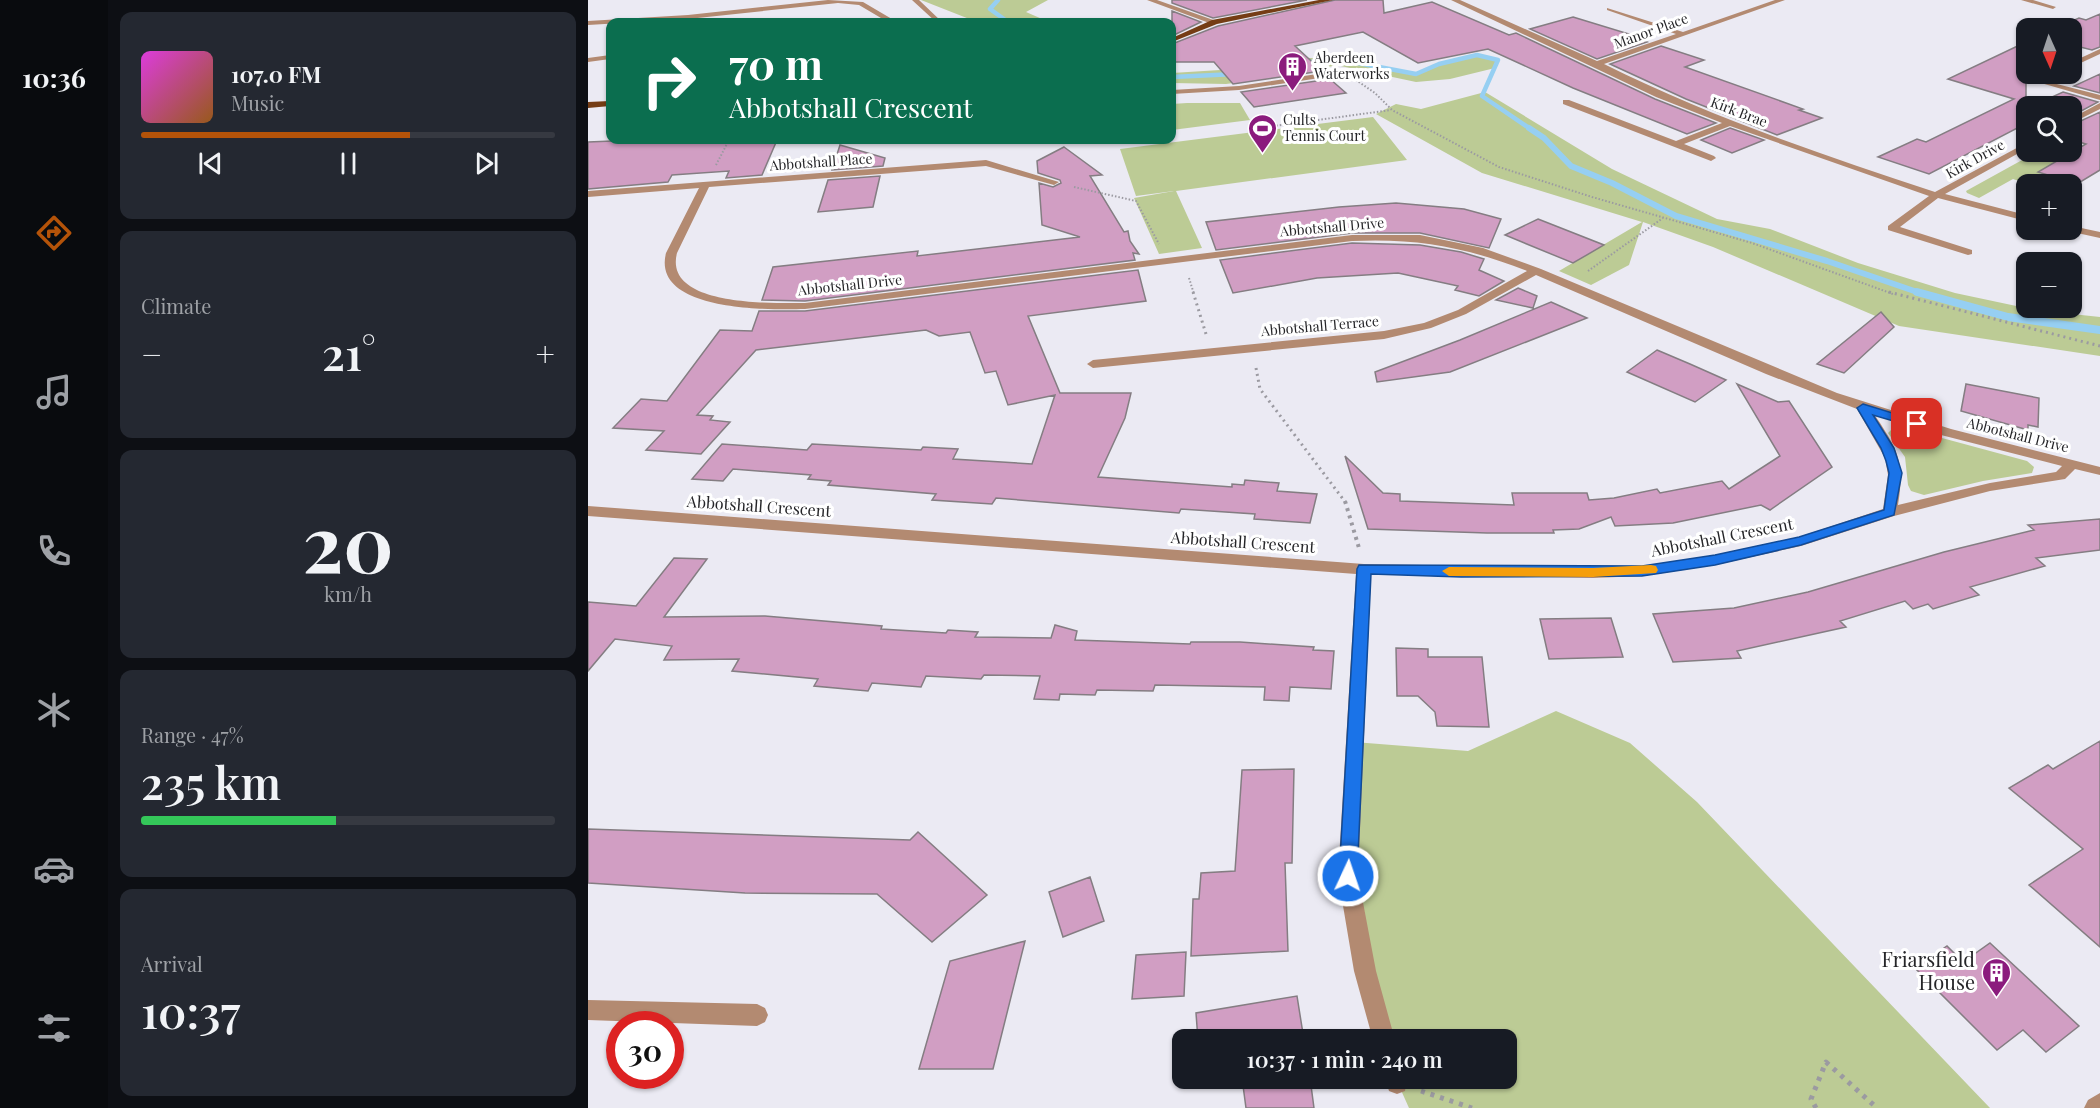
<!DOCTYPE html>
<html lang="en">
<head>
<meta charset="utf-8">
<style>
  body { margin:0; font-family:"Playfair Display",serif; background:#242831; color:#f1f3f6; height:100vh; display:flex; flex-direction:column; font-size:22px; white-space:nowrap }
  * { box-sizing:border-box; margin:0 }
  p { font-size:20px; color:#9ea1a6 }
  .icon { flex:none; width:33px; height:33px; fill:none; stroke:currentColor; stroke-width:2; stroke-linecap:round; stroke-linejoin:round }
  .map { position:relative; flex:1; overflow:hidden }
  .panel { display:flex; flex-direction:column; gap:12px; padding:12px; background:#0d0f14; width:480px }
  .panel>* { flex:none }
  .hud { position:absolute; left:18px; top:18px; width:570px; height:126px; border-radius:12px; box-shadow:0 2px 4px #0004; background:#0b6e4f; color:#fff; overflow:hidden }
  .needle { width:39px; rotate:177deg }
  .tools { position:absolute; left:1428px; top:18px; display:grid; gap:12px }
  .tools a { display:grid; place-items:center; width:66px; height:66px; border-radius:12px; background:#171b24; box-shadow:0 2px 4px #0004; font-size:30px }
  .speed { position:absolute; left:18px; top:1011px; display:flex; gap:12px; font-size:30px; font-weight:700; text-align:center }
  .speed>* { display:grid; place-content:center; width:78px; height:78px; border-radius:50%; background:#171b24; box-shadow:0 2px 4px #0004; line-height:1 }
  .speed .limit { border:9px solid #d22; background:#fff; color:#111 }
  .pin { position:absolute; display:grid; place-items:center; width:51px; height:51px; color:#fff; margin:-26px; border-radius:12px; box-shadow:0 3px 9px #0006 }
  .me { position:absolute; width:66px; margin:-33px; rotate:3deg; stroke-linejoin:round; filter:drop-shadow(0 0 4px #0008) }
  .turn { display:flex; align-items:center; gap:21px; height:126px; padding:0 24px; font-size:27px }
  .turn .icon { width:78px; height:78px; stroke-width:2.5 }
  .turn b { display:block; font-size:42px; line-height:51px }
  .big { font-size:45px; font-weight:600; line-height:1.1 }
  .panel .card { flex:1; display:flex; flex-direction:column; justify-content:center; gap:9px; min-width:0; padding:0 21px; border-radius:12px; background:#242831 }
  .panel .dial { align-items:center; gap:0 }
  .dial b { font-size:78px; line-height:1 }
  .song { display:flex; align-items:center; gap:18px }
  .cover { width:72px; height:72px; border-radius:9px; background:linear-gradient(135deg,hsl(300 70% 55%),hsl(30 70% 35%)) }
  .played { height:6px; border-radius:3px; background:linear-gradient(90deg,#b45309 65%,#363941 65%) }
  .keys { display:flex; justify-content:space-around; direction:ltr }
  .heat { display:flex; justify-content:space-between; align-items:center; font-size:33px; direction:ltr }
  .charge { height:9px; border-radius:4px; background:linear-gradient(90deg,#34c759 47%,#363941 0) }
  .trip { position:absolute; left:584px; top:1029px; width:345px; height:60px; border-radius:12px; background:#171b24; box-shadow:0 2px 4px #0004; font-weight:600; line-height:60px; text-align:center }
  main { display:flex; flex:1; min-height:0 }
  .dock { display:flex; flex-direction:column; width:108px; justify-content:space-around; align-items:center; background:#090b0e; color:#9ea1a6 }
  .dock .icon { width:42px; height:42px }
  .dock .active { color:#b45309 }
  .dock b { font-size:27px; color:#f1f3f6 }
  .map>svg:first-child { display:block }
</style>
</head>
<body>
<main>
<nav class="dock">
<b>10:36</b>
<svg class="icon active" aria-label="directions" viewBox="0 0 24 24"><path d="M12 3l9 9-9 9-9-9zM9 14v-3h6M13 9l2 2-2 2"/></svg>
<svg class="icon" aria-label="music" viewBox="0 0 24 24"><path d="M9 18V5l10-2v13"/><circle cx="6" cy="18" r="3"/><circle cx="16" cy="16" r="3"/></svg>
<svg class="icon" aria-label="phone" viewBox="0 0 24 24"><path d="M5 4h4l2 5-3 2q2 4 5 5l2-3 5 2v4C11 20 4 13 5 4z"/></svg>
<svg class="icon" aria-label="climate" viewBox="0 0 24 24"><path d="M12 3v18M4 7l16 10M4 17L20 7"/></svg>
<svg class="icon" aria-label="car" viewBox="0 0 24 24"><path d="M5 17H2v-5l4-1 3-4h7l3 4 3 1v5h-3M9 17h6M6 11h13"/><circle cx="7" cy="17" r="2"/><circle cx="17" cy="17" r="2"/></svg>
<svg class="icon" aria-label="filters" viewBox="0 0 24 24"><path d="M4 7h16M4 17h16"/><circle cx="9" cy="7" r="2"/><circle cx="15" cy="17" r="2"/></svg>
</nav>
<section class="panel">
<div class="card">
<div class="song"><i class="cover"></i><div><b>107.0 FM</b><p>Music</p></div></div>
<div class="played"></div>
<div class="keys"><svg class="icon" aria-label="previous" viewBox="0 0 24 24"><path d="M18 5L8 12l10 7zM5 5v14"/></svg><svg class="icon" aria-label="pause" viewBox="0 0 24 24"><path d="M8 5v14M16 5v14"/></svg><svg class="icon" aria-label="next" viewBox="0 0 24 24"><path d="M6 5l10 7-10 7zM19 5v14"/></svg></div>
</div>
<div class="card"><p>Climate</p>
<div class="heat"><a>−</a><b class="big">21°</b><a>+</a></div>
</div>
<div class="card dial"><b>20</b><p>km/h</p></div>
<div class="card"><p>Range · 47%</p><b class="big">235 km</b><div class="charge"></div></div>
<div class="card"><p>Arrival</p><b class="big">10:37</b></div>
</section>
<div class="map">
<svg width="1512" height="1108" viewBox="0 0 1512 1108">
  <rect width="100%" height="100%" fill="#ebeaf3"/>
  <!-- green -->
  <path fill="#bccb95" d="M333,0h127l-22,12 23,10h-72z
    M889,55l21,5 -3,8 -45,11 -34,3 -80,-17 -33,9 -77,10 -54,-1v-10l80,-5 31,-11 55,2 78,15 23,-10z
    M897,92l127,77 105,50 53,10 88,34 97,30 80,17 65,7v39l-201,-30 -186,-79 -70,-25 -14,43 -38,20 -32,-14 83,-49 -160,-49 -106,-59 20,-10 25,5z
    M599,103h53l10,17 -78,10v-26z
    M785,117l34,43 -231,31 26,57 -43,6 -25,-56 40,-7 -38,5 -16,-47z
    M1445,154l48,17 -26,-6 -26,15 3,2 -4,2 -15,-5 -34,19 -12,-5 -1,-2z
    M1317,428l122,33 7,6 -2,6 -49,8 -59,14 -13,-4 -3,-6 -3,-28 -17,-24 4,-4z
    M968,711l74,32 67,59 293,306h-581l-13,-29 110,-1v-38l-122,-1 -36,-163 6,-134 114,9z"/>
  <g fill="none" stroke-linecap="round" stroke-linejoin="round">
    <!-- stream-far2 -->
    <path stroke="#96cff2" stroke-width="4.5" d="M410,0l-8,9 18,13
      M715,63l34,-4 79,15 23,-10 38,-9 21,5 -16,36 50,34
      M584,77l64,-3"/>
    <!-- stream-far1 -->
    <path stroke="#96cff2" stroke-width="6" d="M941,128l15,10 27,28 41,17 64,33 151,45 96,33"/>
    <!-- stream -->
    <path stroke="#96cff2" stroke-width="8" d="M1329,292l91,25 92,13"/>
  </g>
  <!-- building -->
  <path fill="#d19ec3" stroke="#847d82" stroke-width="1.5" d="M584,0h135l-94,18 -41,-15z
    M747,0h48l1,13 48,-11 77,33 7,-2 139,66 61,24 -29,11 -114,-46 -85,-39 -70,14 -55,-31 -68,14 27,25 -89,13 -19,-22h-42v-18l46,-18z
    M584,11l29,11 -29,14z
    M1512,14v33l-8,3 -20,-5v-17h-16l23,-10 7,2z
    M985,17l69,21 -3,1 8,3 -50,17 -67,-30z
    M1438,42v84l-3,-1 -94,49 -51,-17 39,-18 9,3 88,-43 -66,-20z
    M1073,46l43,14 -19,7 118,42 -4,1 23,8 -45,17 -91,-36 -76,-35z
    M1512,74v19l-26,-7z
    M742,79l16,14 -92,14 -13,-15z
    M1475,92l35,10 -26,14v-10h-40z
    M1512,112v58l-23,14 -39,-12 48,-28 -14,-4v-15z
    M1142,128l34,12 -32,13 -31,-13z
    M49,140h140l-15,35 -36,3 3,-7 -57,4 -4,7 -80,7v-47z
    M252,145l45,13 -2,8 -51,4z
    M476,147l38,28 -12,1 34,56 4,-1 2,10 9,13 -6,-1 2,7 -330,41 -43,-1 11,-33 145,-16 -1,5 163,-19 -38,-12 -3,-42 14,4 8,-4 -1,-3 -22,-7 -1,-12z
    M292,176l-7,31 -55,5 10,-32z
    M808,203l68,6 37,10 -12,29 -69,-15h-68l-136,17 -10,-28 133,-15z
    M950,219l66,26 -31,18 -68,-28z
    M764,243l68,2 41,7 23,7 -5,11 25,11 -25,15 -24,-6 3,-4 -60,-13 -81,5 -84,15 -13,-33z
    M550,270l8,31 -118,15 32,77h71l-6,25 -27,59 134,10v-3l12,1 1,-5 34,3 -2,8 40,3 -7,29 -56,-4 1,-5 -74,-5 -2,4 -183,-15 -4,6 -60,-4 4,-6 -108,-9 3,-4 -23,-2 3,-4 -78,-6 -10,12 -31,-2 30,-35 85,6 5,-6 109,6 2,-3 35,2 -5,10 79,5 23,-69 -47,10 -12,-34 -11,2 -15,-41 -31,4 -13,-6 -170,20 -59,65 16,1 -3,4 20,2 -29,32 -55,-4 18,-19 -51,-3 28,-29 26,2 53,-71 32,1 7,-20h46z
    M930,288l19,8 -4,12 -37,-8z
    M963,302l36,16 -137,54 -73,10 -2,-10 85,-32z
    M1293,312l13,15 -50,46 -27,-9z
    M1069,350l33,14 36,16 -31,22 -68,-30z
    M1149,384l41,18 11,-1 43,66 -62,43 -9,-5 -88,18 -58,3 -4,-9 -32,12 -26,1 1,3h-67l-119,-4 -23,-73 38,37 17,1v7l114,4 -2,-12h75l2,7 25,-2 43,-9 3,4 62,-12 7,8 51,-33z
    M1378,384l73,14 -1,29 -10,-2v5l-67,-19z
    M1512,519v31l-64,8 9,8 -75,21 9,8 -46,14 -5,-5 -15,5 -8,-8 -65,20 6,6 -109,24 4,7 -68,4 -20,-48 81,-6 74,-16 136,-40 90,-22 -6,-5z
    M86,558l33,1 -43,58 101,-1 117,10 -1,3 65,4 2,-3 30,2 -3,5 76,1 4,-13 22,6 -2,9 115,4 1,-2h49l74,5 -1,3 21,1 -3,38 -41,-2 -1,14 -25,-1 1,-13 -110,-2 -2,6 -56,-1 -2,5 -35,-1 -1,6 -25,-1 6,-23 -56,-1 -3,4 -55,-3 -5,11 -49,-4 -4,8 -54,-5 4,-7 -86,-8 7,-12 -75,1 8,-14 -57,-7 -27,32v-69l48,4z
    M1023,618l12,39 -74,2 -9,-40z
    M808,648l32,1v8h54l7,70 -52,-1 -2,-14 -17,-16h-21z
    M1512,741v206l-71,-62 54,-36 -74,-61 39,-23 5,4z
    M706,769l-2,94h-7l3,88 -97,5 2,-57h6l2,-26 34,-2 7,-101z
    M0,829l322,11 8,-8 69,63 -55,47 -55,-48 -132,-1 -157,-10z
    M502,877l14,44 -41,16 -14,-45z
    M437,941l-32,128h-74l31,-108z
    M1402,943l89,83 -33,26 -23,-22 -26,20 -82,-82 32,-22 16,16z
    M598,952l-2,44 -52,3 4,-44z
    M709,996l7,44h-106l-2,-27z
    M654,1078h68l4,30h-68z"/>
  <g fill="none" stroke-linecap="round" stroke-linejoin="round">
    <!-- path-far3 -->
    <path stroke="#9b9aa1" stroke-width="2" stroke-dasharray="1.5 2" stroke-linecap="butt" d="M762,76l25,17 17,17 107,57 93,30 160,46 141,51
      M664,129l139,-19
      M128,165l13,-25
      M486,187l62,14 23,43
      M1000,271l75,-53
      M601,278l5,16"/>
    <!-- path-far2 -->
    <path stroke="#9b9aa1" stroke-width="3" stroke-dasharray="2 4" stroke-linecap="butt" d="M605,292l13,42
      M1301,292l211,54
      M668,368l4,21 86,114"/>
    <!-- path-far1 -->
    <path stroke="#9b9aa1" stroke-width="4" stroke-dasharray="3 4.5" stroke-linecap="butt" d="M757,501l14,47"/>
    <!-- path -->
    <path stroke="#9b9aa1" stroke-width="5" stroke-dasharray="4 6" stroke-linecap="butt" d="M833,1091l51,17
      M1228,1108l-5,-9 15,-37 51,46"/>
    <!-- minor -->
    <path fill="#b38a71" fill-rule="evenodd" d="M240,0l35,2 34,20h-38l3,-2 19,-2 -22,-13 -21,-2 -150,16 -100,6v-4l100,-6z
      M324,0h7l23,22h-6z
      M559,0h10l62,22 -7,2z
      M863,0h9l137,61 79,-27 -69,-24v-2l76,24 92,-32h10l-181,64c106,53 219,91 331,128l91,-49v6l-81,45 81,21v6l-88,-23 -38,29 72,23v4l-4,1 -80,-25v-4l41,-30 -199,-70 -46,18 30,12 2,2 -5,3 -148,-57v-4h6l107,41 46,-18 -66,-26z
      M1433,0h12l23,7 -3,2z
      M1512,49v5l-28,13v-5z
      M22,55v4l-22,3v-4z
      M742,72h3v4l-94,14 -67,4v-4l67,-4z
      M1460,74h9l-12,7 55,14v5l-66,-19z
      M1512,103v6l-28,14v-5z
      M398,160l73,22 -5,3 -68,-19 -277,21 -32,66c-14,54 97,50 128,50l547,-68h68l63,13 58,21 296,124 114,36 149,38v8l-25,-6 -10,10 -75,12 -96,25 -93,30 -86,19 -72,11 -50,2 -222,-4 -13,302 18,95 19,69h-22l-19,-69 -16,-95 18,-302 -768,-58v-10l776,58 229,4 50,-2 72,-11 84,-18 84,-28 5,-34 -3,-17 -28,-49 -91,-35 -230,-99 -70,39 -35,14 -47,11 -291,29 -6,-4 6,-4 291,-29 40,-8 34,-13 69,-39c-61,-24 -110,-33 -175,-30l-547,68c-34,1 -154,3 -139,-56l33,-65 -111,9v-6zM1286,414l67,21 121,31 -6,6 -66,11 -92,22c7,-44 0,-55 -24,-91z
      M1484,226l28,6v6l-32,-7 -1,-1h5z
      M0,1000l169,4 8,4 3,7 -3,7 -8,4 -169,-6z
      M797,1078h22l-2,13 -8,3 -8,-3z
      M1512,1093v15h-16l4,-8z"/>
    <!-- major -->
    <path fill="#753d15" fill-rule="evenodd" d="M731,0h14l-116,24 -45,18v-4l40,-18z
      M22,101v5l-22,2v-6z"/>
  </g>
  <!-- route -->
  <path fill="#1a73e8" stroke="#114b97" stroke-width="1.5" d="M1275,404l59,18 1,2 -6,4 -44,-13 21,33 8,25 -8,42 -93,30 -86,20 -73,11 -181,1 -90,-3 -14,302 -2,6 -7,2 -6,-2 -3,-6 18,-307 2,-4 283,1 73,-11 84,-18 85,-27 5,-37 -3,-12 -5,-13 -24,-40z"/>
  <!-- slow -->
  <path fill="#f59e0b" d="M1063,565l5,1 2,4 -2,3 -63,4 -144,-1 -7,-5 7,-4 144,1z"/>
  <!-- icons -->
  <defs>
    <symbol id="building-pin" viewBox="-11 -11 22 30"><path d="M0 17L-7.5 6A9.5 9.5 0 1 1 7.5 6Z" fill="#8b1b7d" stroke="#fff"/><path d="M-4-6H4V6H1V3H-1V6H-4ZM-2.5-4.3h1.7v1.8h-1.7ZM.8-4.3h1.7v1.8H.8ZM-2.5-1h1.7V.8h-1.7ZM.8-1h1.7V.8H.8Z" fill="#fff"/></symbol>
    <symbol id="stadium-pin" viewBox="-11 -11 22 30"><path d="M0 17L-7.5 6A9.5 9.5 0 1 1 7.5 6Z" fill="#8b1b7d" stroke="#fff"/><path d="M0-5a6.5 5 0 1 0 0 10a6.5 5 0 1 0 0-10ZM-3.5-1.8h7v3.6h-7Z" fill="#fff"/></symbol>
  </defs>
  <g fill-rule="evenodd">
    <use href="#building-pin" x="688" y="50" width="33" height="45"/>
    <use href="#stadium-pin" x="658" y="112" width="33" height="45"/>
    <use href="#building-pin" x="1392" y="956" width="33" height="45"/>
  </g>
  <g text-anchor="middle" stroke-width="6" stroke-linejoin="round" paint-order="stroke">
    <!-- far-street labels -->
    <g font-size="14" fill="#252528" stroke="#fff">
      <text transform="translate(1063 31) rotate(-20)" y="5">Manor Place</text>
      <text transform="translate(1151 112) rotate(21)" y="5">Kirk Brae</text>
      <text transform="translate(1387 159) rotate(-29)" y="5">Kirk Drive</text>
      <text transform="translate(233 162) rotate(-4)" y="5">Abbotshall Place</text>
      <text transform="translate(744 227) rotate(-5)" y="5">Abbotshall Drive</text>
      <text transform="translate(262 285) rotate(-6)" y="5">Abbotshall Drive</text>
      <text transform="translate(732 326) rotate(-5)" y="5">Abbotshall Terrace</text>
      <text transform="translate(1430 435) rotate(14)" y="5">Abbotshall Drive</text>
    </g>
    <!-- far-poi labels -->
    <g font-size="14" fill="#252528" stroke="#fff" text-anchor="start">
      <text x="726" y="63">Aberdeen<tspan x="726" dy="16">Waterworks</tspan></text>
      <text x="695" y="125">Cults<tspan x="695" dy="16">Tennis Court</tspan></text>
    </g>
    <!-- street labels -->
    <g font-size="16" fill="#252528" stroke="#fff">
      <text transform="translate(171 506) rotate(4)" y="6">Abbotshall Crescent</text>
      <text transform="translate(1134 537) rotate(-11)" y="6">Abbotshall Crescent</text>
      <text transform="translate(655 542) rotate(4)" y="6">Abbotshall Crescent</text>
    </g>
    <!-- near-poi labels -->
    <g font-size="20" fill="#252528" stroke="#fff" text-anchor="end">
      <text x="1387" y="967">Friarsfield<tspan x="1387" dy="23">House</tspan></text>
    </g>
  </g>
</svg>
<div class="tools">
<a><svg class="needle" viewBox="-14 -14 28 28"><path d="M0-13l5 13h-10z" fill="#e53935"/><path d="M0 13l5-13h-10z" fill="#9ea1a6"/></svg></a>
<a><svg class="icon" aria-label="search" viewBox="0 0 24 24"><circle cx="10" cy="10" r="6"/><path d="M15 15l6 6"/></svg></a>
<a>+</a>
<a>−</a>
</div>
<div class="speed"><div class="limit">30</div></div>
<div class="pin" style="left:1329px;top:424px;background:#d93025"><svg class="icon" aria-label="arrive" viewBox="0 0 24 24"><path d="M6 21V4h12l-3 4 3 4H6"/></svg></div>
<svg class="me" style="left:760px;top:876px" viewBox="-20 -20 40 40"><circle r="17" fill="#1a73e8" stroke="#fff" stroke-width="3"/><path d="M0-11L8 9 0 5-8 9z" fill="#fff"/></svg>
<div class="trip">10:37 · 1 min · 240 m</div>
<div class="hud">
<div class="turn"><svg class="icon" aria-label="right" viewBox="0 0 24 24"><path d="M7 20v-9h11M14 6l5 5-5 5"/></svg><div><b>70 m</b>Abbotshall Crescent</div></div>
</div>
</div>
</main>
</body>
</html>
